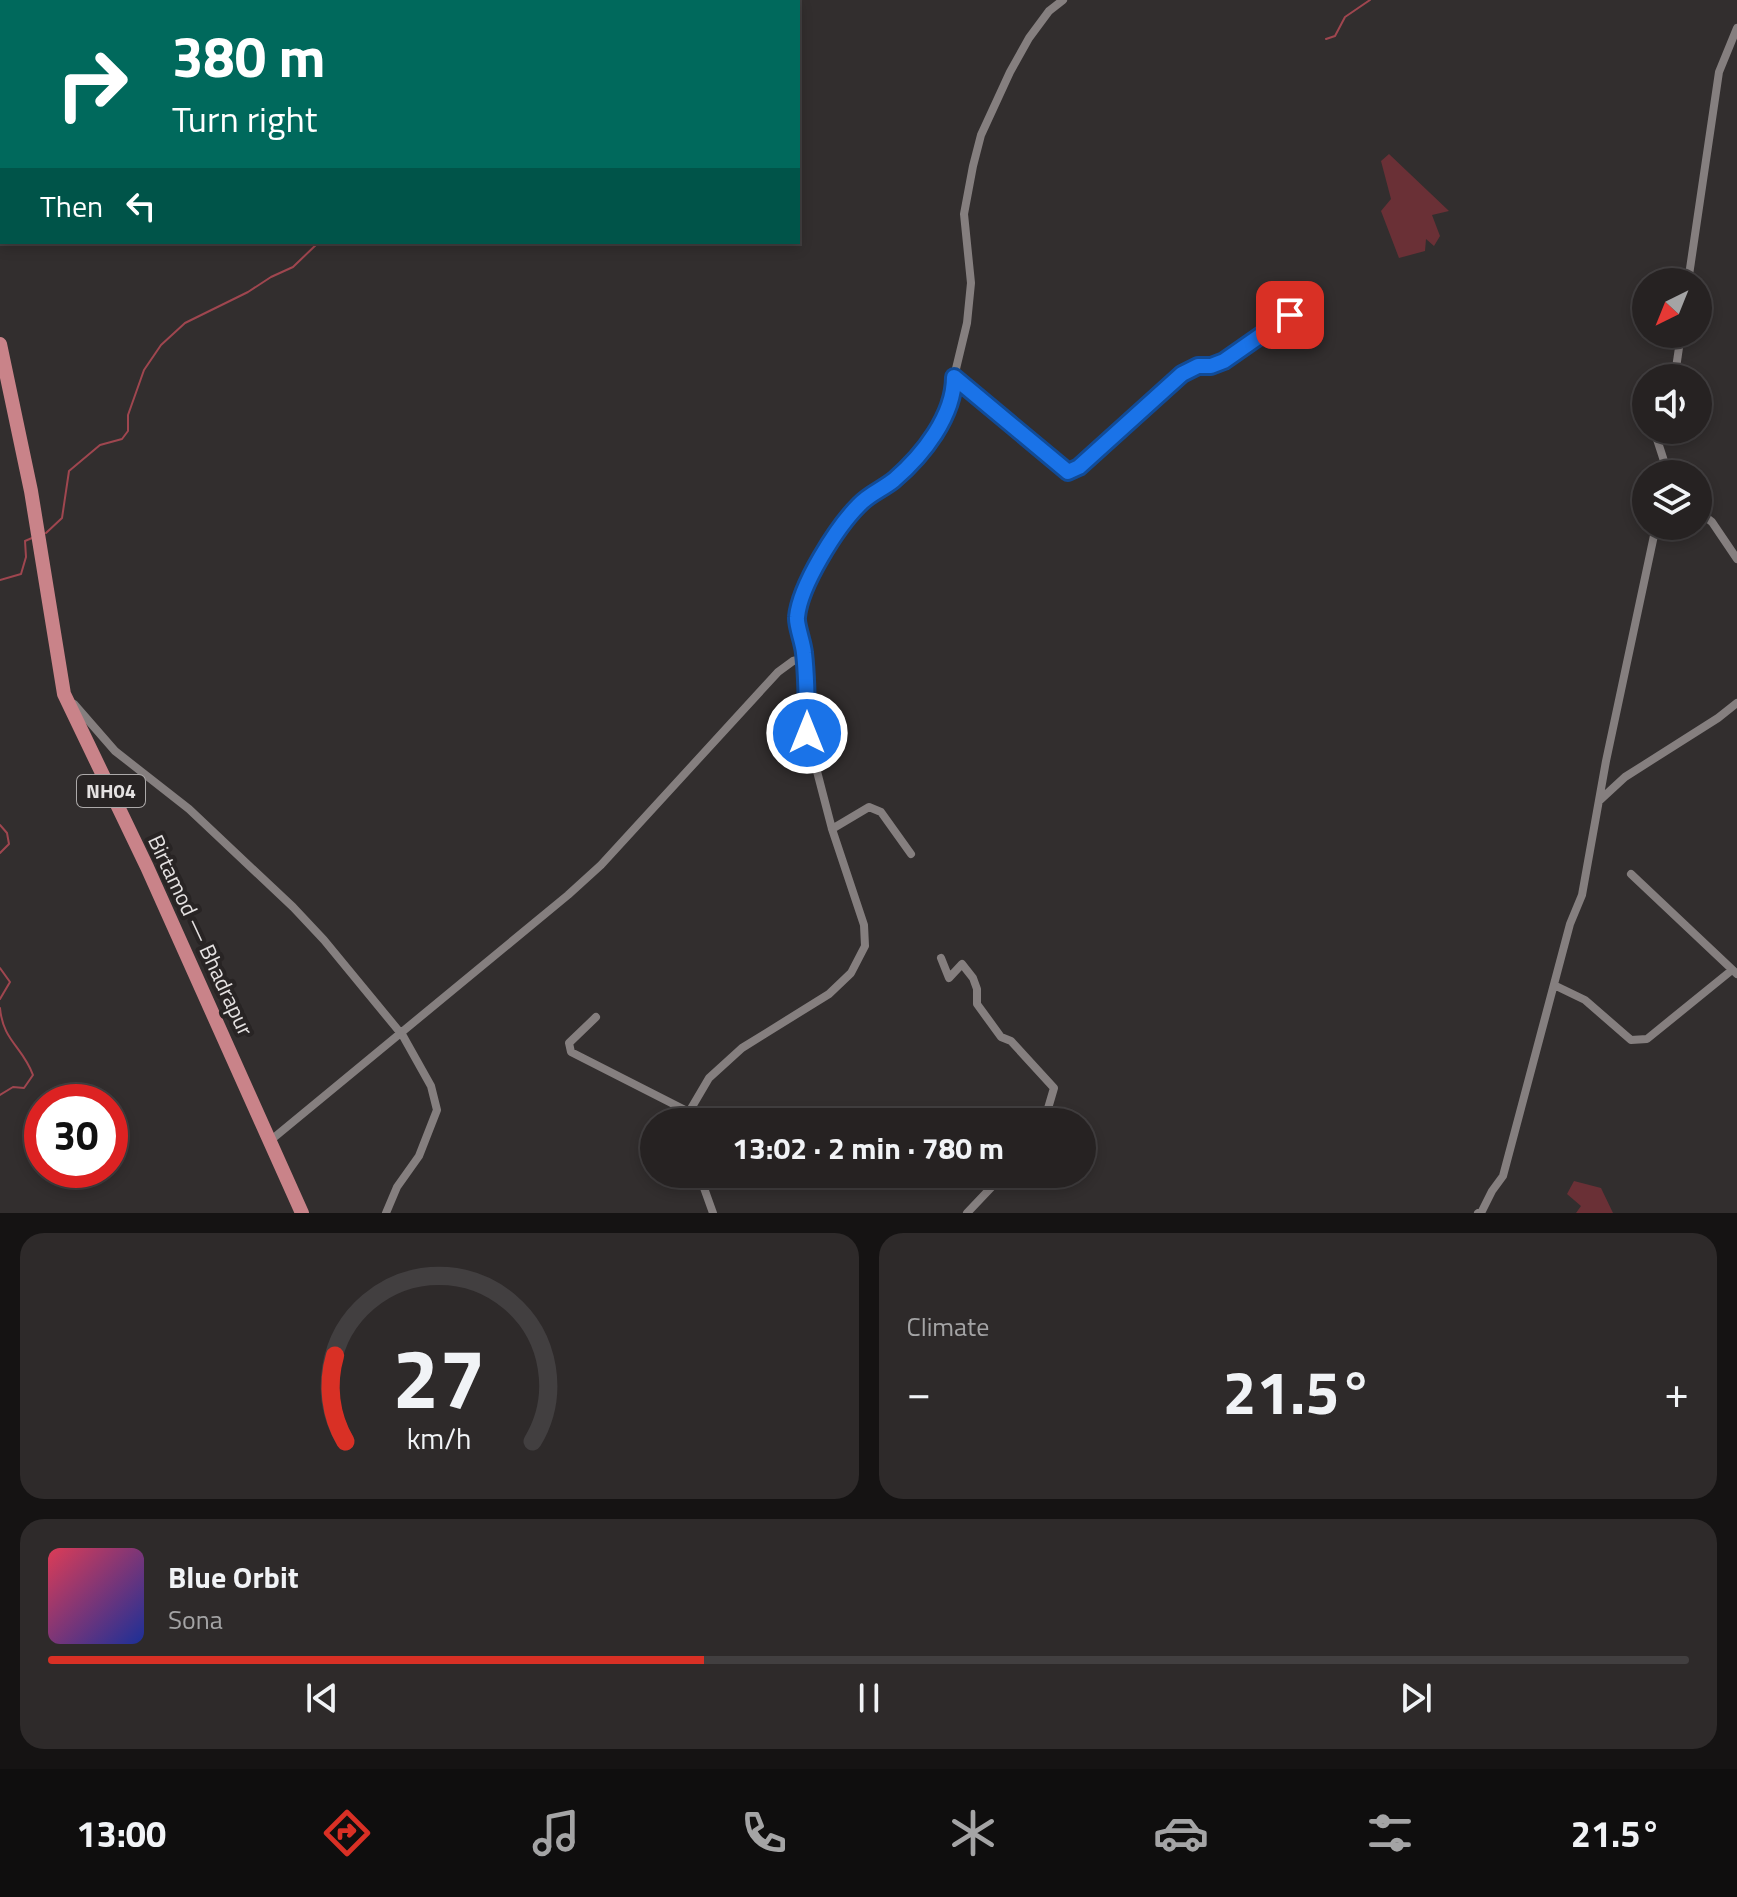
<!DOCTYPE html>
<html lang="en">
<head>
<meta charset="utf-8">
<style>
  body { margin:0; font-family:"Titillium Web",sans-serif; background:#2e2a2a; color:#f1f3f6; height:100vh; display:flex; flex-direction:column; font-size:30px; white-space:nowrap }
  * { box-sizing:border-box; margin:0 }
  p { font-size:26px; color:#a4a4a5 }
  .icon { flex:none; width:44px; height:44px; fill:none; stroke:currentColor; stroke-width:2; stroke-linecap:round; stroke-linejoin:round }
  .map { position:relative; height:1213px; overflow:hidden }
  .details { display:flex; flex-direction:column; gap:20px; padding:20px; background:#151313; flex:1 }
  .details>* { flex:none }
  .banner { position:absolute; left:0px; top:0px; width:800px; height:244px; box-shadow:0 4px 12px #0003,0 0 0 2px #423f40; background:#00695c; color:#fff; overflow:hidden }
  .needle { width:52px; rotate:223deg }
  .controls { position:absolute; left:1632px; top:268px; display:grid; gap:16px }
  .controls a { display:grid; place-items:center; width:80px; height:80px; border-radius:50%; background:#262222; box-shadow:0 4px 12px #0003,0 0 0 2px #423f40; font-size:40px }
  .speed { position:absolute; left:24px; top:1084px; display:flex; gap:16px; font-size:40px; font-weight:700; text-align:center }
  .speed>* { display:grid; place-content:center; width:104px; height:104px; border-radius:50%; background:#262222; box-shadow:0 4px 12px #0003,0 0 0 2px #423f40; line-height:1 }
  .speed .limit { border:12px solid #d22; background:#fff; color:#111 }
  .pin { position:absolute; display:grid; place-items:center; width:68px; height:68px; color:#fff; margin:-34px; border-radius:16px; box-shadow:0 4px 12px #0006 }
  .me { position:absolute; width:88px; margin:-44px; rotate:0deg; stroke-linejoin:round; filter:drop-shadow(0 0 6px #0008) }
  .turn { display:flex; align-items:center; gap:28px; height:168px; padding:0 40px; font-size:36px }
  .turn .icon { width:104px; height:104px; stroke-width:2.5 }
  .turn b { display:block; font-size:56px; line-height:68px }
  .then { display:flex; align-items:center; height:76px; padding:0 40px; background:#0003; gap:16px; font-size:30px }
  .big { font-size:60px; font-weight:700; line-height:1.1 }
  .details .tile { flex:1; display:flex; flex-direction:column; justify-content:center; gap:12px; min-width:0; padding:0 28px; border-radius:24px; background:#2e2a2a }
  .details .dial { align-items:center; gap:0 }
  .dial svg { height:208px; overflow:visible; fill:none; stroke:#423f40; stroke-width:7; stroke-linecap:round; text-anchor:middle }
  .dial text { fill:#f1f3f6; stroke:none }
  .song { display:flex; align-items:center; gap:24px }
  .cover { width:96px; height:96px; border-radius:12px; background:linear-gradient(135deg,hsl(350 70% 55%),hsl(230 70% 35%)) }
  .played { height:8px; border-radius:4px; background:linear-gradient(90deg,#d93025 40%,#423f40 40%) }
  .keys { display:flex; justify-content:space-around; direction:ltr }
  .heat { display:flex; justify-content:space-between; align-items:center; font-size:44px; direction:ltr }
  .details .tiles { flex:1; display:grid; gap:20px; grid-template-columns:1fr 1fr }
  .tile:last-child { grid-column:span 2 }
  .trip { position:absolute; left:640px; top:1108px; width:456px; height:80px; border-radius:40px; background:#262222; box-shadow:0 4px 12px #0003,0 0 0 2px #423f40; font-weight:700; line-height:80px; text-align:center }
  .tabs { display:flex; height:128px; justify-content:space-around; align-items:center; background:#0f0e0e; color:#a4a4a5 }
  .tabs .icon { width:56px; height:56px }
  .tabs .selected { color:#d93025 }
  .tabs b { font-size:36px; color:#f1f3f6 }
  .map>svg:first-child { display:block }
</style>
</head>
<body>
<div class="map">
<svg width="1737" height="1213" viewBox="0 0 1737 1213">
  <rect width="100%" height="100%" fill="#322e2e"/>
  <!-- green -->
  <path fill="#6a3036" d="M1389,154l60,57 -17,4 8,21 -6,10 -8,-7 -1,12 -26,7 -18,-47 10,-12 -10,-38z
    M1574,1181l27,7 12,25h-37l5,-7 -14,-12z"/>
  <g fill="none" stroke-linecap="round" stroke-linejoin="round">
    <!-- stream -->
    <path stroke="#9f464f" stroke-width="2" d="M3,0l8,2
      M24,2l2,-2
      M377,2l1,-2
      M1326,39l9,-3 10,-19 25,-17
      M46,533l16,-15 7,-47 31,-26 22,-6 6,-8v-16l16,-45 17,-25 24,-22 63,-31 23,-15 22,-10 26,-25
      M0,580l21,-6 5,-17 -1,-16 7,-3
      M0,825l7,8 2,11 -9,9
      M0,968l10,14 -10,17
      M0,1008c3,33 22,38 33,67l-9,13 -11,-1 -13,8"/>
    <!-- street -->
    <path stroke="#857f7f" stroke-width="8" d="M137,2v-2
      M0,174l2,-1
      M1688,282l31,-210 18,-44
      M954,377l114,95 11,-5 103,-93 16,-8h13l13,-5 66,-46
      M1665,378l11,-10 5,-34
      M1654,430l11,34v10
      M1698,511l14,11 25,37
      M74,704l41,47 74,58 104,98 31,33 79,96 28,50 6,24 -18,46 -22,31 -11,26
      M1599,801l26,-24 93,-59 19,-15
      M832,829l37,-22 12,5 30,42
      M1631,874l106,100
      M941,958l8,20 13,-14 11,14 4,11v15l24,33 10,4 43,47 -10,34
      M1556,986l29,14 46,40 16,-1 85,-69
      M596,1017l-27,26 2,9 118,60
      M691,1122l-2,-10 20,-34 33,-30 87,-54 22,-21 14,-27 -1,-21 -32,-96 -25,-96v-55l-5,-43 -5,-16 21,-59 42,-57 34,-23 28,-27 22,-37 10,-22v-17l13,-54 4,-40 -7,-69 9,-48 8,-31 29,-63 19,-34 20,-27 14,-11
      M271,1140l297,-245 33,-30 177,-193 15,-11 12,-3
      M699,1174l14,39
      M967,1213l37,-39
      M1478,1213l4,-2 10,-20 11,-15 67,-252 12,-29 24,-134 50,-235"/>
    <!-- primary -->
    <path stroke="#c98389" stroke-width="14" d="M0,344l31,147 33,203 83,173 155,346"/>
  </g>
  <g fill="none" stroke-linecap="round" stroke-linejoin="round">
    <defs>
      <path id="route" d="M807,733c0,-27 0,-54 -3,-80 -1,-11 -8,-28 -7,-36 3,-32 40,-90 62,-112 10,-11 24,-16 35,-25 29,-25 60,-64 60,-103l114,95 11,-5 103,-93 16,-8h13l13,-5 66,-46"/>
    </defs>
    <!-- route casing -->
    <use href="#route" stroke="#114b97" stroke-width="20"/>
    <!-- route -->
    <use href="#route" stroke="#1a73e8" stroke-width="14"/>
  </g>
  <g text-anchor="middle" stroke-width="8" stroke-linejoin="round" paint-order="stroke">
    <!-- shield labels -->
    <rect fill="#282424" stroke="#aca9a9" stroke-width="2" x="77" y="775" width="68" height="32" rx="6"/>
    <g font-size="20" font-weight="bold" fill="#e5e2e2">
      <text x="111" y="798">NH04</text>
    </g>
    <!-- street labels -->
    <g font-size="22" fill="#e5e2e2" stroke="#282424">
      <text transform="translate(201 935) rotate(65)" y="8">Birtamod — Bhadrapur</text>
    </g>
  </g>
</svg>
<div class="controls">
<a><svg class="needle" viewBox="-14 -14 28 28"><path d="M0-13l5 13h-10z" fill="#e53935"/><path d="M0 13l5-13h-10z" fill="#a4a4a5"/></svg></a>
<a><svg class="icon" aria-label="sound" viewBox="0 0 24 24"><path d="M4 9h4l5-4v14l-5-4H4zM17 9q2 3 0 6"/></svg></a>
<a><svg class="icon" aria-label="layers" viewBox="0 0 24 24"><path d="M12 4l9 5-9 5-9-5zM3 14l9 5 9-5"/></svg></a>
</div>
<div class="speed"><div class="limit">30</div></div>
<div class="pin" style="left:1290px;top:315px;background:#d93025"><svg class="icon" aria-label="arrive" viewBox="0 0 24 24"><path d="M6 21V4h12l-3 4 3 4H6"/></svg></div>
<svg class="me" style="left:807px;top:733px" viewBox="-20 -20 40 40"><circle r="17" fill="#1a73e8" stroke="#fff" stroke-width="3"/><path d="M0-11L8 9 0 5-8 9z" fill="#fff"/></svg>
<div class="trip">13:02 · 2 min · 780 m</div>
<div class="banner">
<div class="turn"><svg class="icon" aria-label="right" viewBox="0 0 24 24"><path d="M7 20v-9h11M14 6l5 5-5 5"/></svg><div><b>380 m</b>Turn right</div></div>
<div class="then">Then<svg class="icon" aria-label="left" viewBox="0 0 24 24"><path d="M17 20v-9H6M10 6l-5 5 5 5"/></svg></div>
</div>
</div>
<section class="details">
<div class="tiles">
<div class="tile dial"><svg viewBox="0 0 100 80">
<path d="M14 69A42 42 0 1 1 86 69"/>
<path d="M14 69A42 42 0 0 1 10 36" stroke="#d93025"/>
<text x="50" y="56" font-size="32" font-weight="700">27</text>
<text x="50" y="72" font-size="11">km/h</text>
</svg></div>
<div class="tile"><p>Climate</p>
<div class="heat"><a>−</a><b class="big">21.5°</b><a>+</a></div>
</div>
<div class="tile">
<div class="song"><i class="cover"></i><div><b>Blue Orbit</b><p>Sona</p></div></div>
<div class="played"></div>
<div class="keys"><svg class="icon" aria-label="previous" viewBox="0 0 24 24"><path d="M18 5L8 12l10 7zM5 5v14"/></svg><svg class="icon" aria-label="pause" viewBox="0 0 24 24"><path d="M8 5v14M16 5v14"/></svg><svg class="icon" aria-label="next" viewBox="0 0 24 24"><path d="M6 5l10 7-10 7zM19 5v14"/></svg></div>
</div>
</div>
</section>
<nav class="tabs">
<b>13:00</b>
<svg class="icon selected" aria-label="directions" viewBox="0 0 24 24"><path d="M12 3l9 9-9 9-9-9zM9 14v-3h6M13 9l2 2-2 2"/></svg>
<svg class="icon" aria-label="music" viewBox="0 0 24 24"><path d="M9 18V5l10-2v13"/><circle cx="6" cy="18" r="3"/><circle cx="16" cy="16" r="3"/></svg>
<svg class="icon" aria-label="phone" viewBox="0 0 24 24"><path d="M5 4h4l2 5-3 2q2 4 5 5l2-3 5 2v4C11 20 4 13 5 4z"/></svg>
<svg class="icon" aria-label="climate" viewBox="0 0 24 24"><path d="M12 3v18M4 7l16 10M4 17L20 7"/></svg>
<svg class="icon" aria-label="car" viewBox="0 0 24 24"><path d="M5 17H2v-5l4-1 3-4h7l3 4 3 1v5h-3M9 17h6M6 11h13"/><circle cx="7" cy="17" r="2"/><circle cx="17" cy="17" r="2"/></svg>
<svg class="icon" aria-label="filters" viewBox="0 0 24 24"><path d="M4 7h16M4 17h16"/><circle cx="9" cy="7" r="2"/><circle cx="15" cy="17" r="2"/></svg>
<b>21.5°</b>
</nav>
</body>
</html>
